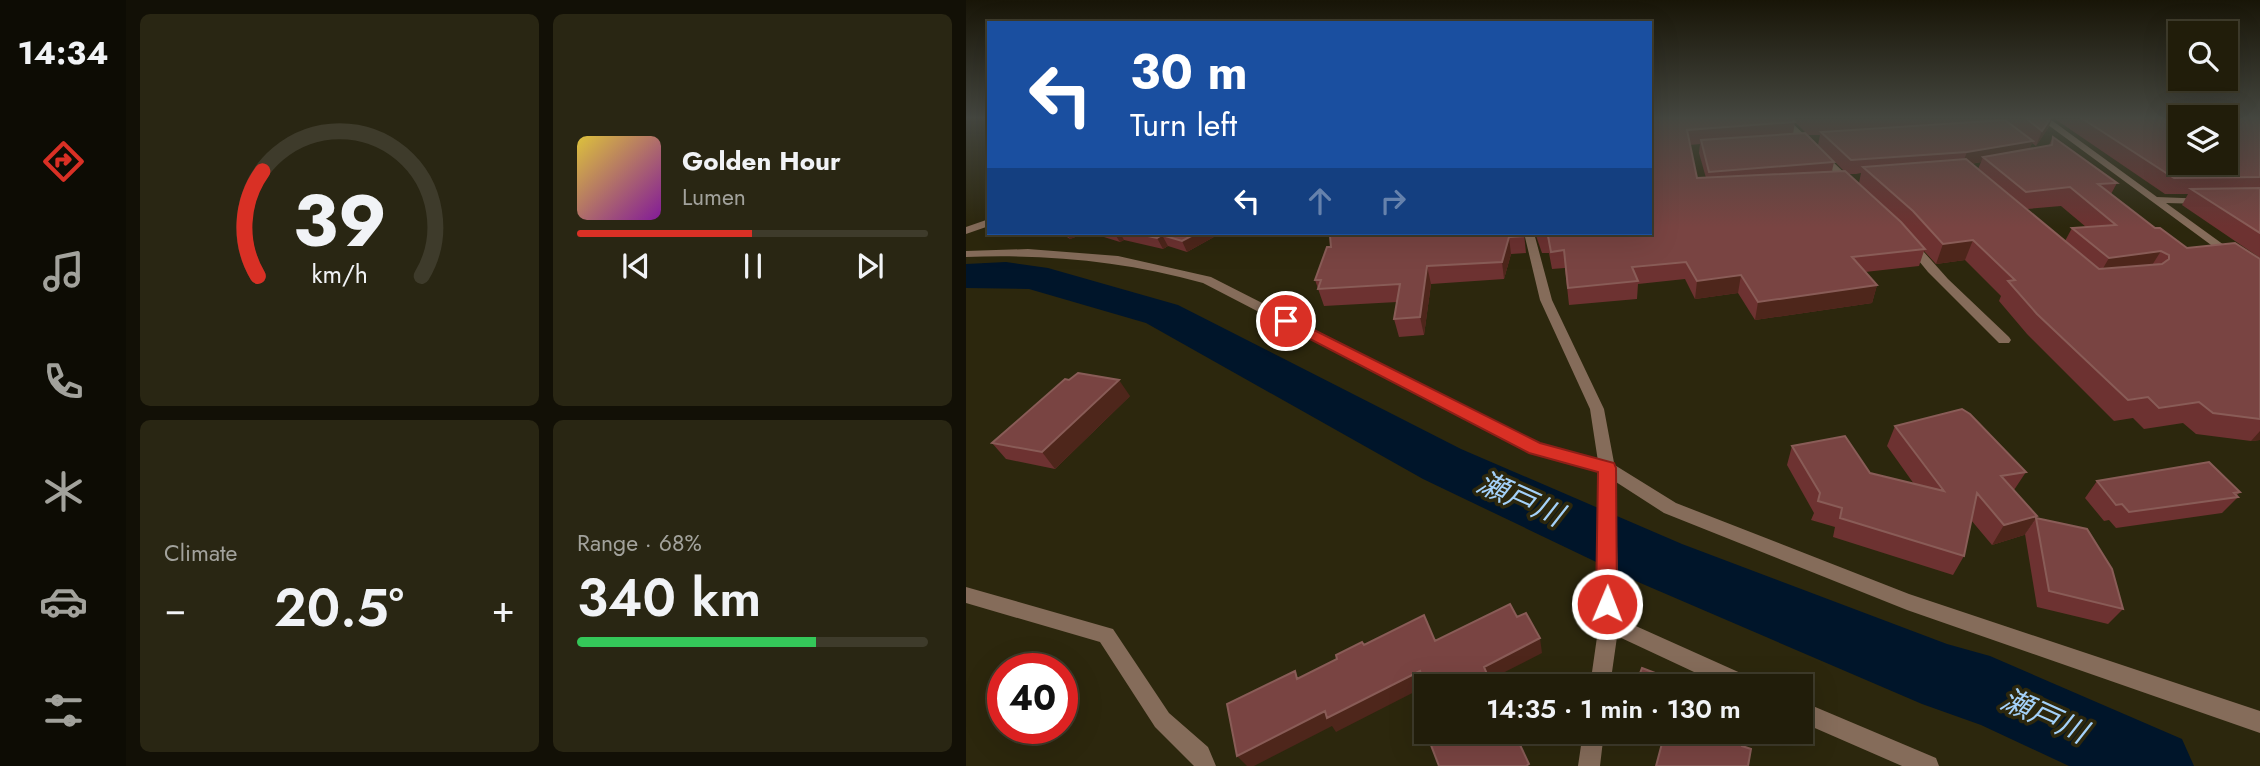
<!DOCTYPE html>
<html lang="en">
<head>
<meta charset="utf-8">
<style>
  body { margin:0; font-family:Jost,"Noto Sans JP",sans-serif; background:#292613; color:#f1f3f6; height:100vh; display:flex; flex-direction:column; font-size:26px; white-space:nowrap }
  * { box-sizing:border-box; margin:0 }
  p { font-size:23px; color:#a2a29c }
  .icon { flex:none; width:38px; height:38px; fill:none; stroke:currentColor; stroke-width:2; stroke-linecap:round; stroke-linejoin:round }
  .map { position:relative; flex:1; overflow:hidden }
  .sheet { display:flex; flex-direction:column; gap:14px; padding:14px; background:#121006; width:840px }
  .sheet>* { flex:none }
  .banner { position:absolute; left:21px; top:21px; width:665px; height:214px; border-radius:0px; box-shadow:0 7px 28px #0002,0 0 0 2px #3e3b2b; background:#1a4fa0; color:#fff; overflow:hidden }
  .fabs { position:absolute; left:1202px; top:21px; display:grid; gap:14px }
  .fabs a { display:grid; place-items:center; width:70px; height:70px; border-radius:0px; background:#211d0a; box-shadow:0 7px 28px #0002,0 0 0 2px #3e3b2b; font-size:35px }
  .speed { position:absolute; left:21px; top:653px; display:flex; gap:14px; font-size:35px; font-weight:700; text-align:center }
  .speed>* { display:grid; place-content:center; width:91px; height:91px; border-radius:50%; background:#211d0a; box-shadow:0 7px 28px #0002,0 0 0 2px #3e3b2b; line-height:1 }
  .speed .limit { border:10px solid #d22; background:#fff; color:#111 }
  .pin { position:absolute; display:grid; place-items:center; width:60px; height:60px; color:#fff; margin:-30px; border:4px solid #fff; border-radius:50%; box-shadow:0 2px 7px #0007 }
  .me { position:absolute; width:77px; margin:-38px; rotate:1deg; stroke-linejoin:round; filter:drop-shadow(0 0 5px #0008) }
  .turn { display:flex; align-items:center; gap:24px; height:147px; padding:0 28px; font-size:32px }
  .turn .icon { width:91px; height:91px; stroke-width:2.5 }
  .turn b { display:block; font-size:49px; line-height:60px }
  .lanes { display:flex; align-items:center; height:66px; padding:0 28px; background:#0003; justify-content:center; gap:35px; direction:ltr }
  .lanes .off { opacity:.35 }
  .big { font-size:52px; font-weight:600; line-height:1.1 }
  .sheet .tile { flex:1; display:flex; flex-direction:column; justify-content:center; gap:10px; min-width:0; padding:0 24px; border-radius:10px; background:#292613 }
  .sheet .dial { align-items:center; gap:0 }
  .dial svg { height:182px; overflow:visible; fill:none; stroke:#3e3b2b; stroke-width:7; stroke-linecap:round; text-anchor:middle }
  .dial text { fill:#f1f3f6; stroke:none }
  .song { display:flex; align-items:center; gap:21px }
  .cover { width:84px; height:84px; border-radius:10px; background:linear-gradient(135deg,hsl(50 70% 55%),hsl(290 70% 35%)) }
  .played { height:7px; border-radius:4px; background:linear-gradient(90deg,#d93025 50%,#3e3b2b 50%) }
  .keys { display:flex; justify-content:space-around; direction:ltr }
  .heat { display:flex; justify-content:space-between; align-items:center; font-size:38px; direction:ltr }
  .charge { height:10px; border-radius:5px; background:linear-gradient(90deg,#34c759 68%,#3e3b2b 0) }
  .sheet .tiles { flex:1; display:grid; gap:14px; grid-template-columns:repeat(2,1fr) }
  .trip { position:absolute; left:448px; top:674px; width:399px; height:70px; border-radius:0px; background:#211d0a; box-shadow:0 7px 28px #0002,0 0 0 2px #3e3b2b; font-weight:600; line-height:70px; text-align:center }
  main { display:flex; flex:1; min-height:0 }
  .menu { display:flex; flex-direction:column; width:126px; justify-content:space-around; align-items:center; background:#0d0c04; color:#a2a29c }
  .menu .icon { width:49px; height:49px }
  .menu .on { color:#d93025 }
  .menu b { font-size:32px; color:#f1f3f6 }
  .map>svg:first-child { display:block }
</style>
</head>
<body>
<main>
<nav class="menu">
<b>14:34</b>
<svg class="icon on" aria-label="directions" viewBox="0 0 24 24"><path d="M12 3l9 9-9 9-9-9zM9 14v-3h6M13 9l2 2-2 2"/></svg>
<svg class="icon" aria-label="music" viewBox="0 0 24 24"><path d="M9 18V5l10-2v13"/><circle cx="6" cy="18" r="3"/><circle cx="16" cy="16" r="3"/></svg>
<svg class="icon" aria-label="phone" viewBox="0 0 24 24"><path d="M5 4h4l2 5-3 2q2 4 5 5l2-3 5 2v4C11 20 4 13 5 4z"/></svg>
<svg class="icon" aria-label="climate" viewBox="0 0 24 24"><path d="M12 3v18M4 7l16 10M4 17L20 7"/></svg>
<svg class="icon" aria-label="car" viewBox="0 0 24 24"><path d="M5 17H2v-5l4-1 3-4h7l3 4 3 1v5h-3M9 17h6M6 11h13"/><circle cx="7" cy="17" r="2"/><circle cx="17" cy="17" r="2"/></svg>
<svg class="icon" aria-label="filters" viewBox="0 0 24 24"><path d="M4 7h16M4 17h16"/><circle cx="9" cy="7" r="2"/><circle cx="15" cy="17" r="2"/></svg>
</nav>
<section class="sheet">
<div class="tiles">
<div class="tile dial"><svg viewBox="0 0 100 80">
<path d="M14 69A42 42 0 1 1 86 69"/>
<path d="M14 69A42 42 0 0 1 16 23" stroke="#d93025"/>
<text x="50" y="56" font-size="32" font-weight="700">39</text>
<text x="50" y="72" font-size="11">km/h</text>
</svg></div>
<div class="tile">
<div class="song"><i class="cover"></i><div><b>Golden Hour</b><p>Lumen</p></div></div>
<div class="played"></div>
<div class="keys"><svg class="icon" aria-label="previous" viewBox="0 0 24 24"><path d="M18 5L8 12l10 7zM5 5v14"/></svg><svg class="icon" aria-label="pause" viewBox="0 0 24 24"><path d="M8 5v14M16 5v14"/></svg><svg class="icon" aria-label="next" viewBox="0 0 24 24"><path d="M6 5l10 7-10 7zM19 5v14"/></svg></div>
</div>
<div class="tile"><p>Climate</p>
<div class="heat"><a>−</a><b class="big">20.5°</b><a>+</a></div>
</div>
<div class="tile"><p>Range · 68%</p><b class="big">340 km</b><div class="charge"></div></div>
</div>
</section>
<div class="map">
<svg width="1294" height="766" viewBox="0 0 1294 766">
  <rect width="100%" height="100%" fill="#2c270d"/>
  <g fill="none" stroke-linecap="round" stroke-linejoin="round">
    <!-- river -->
    <path fill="#00152a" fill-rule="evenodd" d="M40,262l42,6 130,37 283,144 221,95 265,100 43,12 192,83 12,27h-125l-88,-41 -59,-21 -284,-122 -215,-103 -277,-156 -117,-34 -63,-1v-24z"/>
    <!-- minor -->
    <path fill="#856c5a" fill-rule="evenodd" d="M813,119h9l65,62v4h-6z
      M1074,119h10l107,78 51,2v4l-4,1 -38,-1 94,68v10z
      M23,219v7l-23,8v-7z
      M945,241l4,1 33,37 61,58 2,3 -2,3h-10l-71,-71 -23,-28z
      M62,249l90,7 93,21 328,167 74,20 63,39 233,91 351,117v22l-353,-123 -243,-97 -62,-40 -72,-20 -327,-170c-78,-22 -156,-29 -237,-26v-6z
      M0,587l147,42 56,84 39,34 8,19h-22l-39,-39 -55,-85 -134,-39z
      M643,614l145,65 3,7h-33l-122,-57 -3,-6 3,-6z
      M835,701l135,57 3,8h-37l-101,-44z"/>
    <!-- tertiary -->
    <path fill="#856c5a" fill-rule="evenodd" d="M558,233h10l18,67 52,109 11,59 4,155 -9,63h-20l9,-63v-155l-9,-59 -50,-109z
      M617,732h21l-4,34h-22z"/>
  </g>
  <!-- wall -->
  <path fill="#6d3231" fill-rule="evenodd" d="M684,119h402l-4,9 -12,18 -4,-3 -3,6 20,-4 4,-8 64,46 -6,11 44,34 32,20 73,11v181l-9,1 -55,-7 -13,-11 -39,6 -11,-11 -19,3 -87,-87 -28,-33 2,-5 -36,-36 -29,4 -12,-13 -5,15 -54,6 12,13 -5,18 -117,17 -17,-27 -43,6 -10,-20 -47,5 -1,15 -68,6 -4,-37 -13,1 -3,-16h-7l-7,-20h115zM829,122l13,13h12l-2,10 26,26h-12l2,-9 -41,-28zM734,144l-1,9 7,25h-9l-7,-33zM1015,162l-3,7 -7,-5zM895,173l-2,10 -10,-9h7zM1095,206l25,21 -14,1 -7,13 -38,-32z
    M1089,119h205v139l-78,-53 6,-11h-23z
    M95,233h25l-16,6z
    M125,233h130l-34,19 -19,-6 -5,3 -39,-9 -4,2z
    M558,233l2,20 -15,1 -7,25 -73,5 -7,51 -25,2 -5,-18 3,-17 -73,4 -9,-26z
    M164,396l-75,73 -49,-10 -14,-16z
    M929,426l131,46 -12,18 23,26 -13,19 -32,10 -21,-25 -7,36 -11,19 -120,-38 2,-10 -24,-7 3,-7 -27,-48 5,-19 78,27 44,11 -27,-38z
    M1131,481l143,11 -3,3 1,2 -16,16 -106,15 -7,-8 -5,1 -19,-23z
    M1070,518l87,91 -15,15 -71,-17 -12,-73z
    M678,732h101l-3,14 -78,-8z"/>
  <!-- shaded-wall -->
  <path fill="#4e261b" d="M1084,119h2l-4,9 -12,18 6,-15z
    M1067,141l-6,13 -44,3 -2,5 -19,3 5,-13z
    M100,233h20l-16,6z
    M148,233h6l4,7 -4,2z
    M231,233h24l-34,19 -5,-11z
    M196,235l6,11 -5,3 -6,-11z
    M543,237l2,17 -7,25 -2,-17z
    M1007,240l-8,20 -29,4 7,-20z
    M1195,251l-12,19 -51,7 11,-19z
    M461,266l4,18 -7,51 -4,-18z
    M775,275l-3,18 -43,6 2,-18z
    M911,285l-5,18 -117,17 3,-18z
    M153,380l11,16 -75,73 -13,-17z
    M1294,431v9l-9,1z
    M1071,516l-13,19 -32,10 12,-20z
    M574,638l2,15 -55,28 -3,-14z
    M454,671l6,15 -90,46 -4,-6 -78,40h-7l-10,-10 88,-45z"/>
  <!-- building -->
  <path fill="#794442" stroke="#895c57" stroke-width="2" d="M684,119h143l2,3 -108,8 10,48 148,-7 56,51 24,27 -73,8 25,28 -119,17 -17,-27 -44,6 -11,-19 -54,5 6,14 -70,7 -4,-38 -13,2 -3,-16h-7l-1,-3h110z
    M1061,119h23l-8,12z
    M1117,119h97v44h46v-44h34v58l-86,1z
    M1039,120l28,21 -66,11 -116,8 -30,-28z
    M839,133l29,29 -125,10 -8,-32z
    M1087,137l64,46 -19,1 57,44h5l27,20 48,-5 25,16v160l-47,-6 -14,-11 -40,6 -11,-11 -20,3 -91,-86 -29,-33 7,-1 -42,-40 -30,4 -30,-33 -50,-44 103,-8 133,110 63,-5 7,-5v-4l-8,-4 -52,7 -37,-30 44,-3 -46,-38 -44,5 -43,-35 69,-12z
    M1294,188v45l-69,-44z
    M168,233h63l-15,8 -20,-6 -5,3z
    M383,233h175l1,3 -16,1 -7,25 -75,4 -7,51 -26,2 6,-35 -82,5 3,-9h-6l12,-33h4l-1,-11z
    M112,373l41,7 -77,72 -50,-9 73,-64 4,1z
    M996,409l8,5 56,58 -25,4 36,40 -33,9 -27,-32 -13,63 -124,-38 2,-10 -24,-7 2,-8 -28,-47 53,-10 25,37 74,18 -49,-65z
    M1243,462l31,30 -6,1 4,4 -109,15 -7,-8 -6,1 -19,-24z
    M1070,518l51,11 25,40 11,40 -74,-18z
    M544,604l7,13 9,-4 14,25 -56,29 8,19h-66v2l-6,-17 -93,47 -2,-7 -88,45 -10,-52 68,-33 2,8 40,-20 -1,-4 26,-13 2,3 60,-30 11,26z
    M676,668l47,18h-54z
    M460,726v6h88l15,32 -3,2h-87l-15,-39z
    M699,732h80l-3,14 9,3 -3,17h-92z"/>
  <!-- sky -->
  <linearGradient id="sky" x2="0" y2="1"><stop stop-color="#181507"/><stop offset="0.52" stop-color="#454740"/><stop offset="1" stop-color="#454740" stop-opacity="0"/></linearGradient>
  <rect width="1294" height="227" fill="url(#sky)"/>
  <!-- route -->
  <path fill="#d93025" stroke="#8d1f18" stroke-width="2" d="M320,316l254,127 74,20 2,5 1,136 -3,7 -7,3 -8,-3 -3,-7 2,-132 -69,-19 -248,-129 -2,-3z"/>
  <g text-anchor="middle" stroke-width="7" stroke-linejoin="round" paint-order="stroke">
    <!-- water labels -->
    <g font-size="30" font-style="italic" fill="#a4d1f9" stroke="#2c270d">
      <text transform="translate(554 499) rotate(24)" y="10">瀬戸川</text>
      <text transform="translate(1078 716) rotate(24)" y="10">瀬戸川</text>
    </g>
  </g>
</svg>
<div class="fabs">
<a><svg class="icon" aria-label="search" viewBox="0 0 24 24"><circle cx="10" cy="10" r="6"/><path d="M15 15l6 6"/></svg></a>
<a><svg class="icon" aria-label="layers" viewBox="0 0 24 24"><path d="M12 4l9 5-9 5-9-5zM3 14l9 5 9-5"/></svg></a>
</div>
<div class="speed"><div class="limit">40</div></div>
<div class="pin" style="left:320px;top:321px;background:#d93025"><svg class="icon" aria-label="arrive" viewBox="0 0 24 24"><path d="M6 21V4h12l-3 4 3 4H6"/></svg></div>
<svg class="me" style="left:641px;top:604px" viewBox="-20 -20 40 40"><circle r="17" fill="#d93025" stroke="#fff" stroke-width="3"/><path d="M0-11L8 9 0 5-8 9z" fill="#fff"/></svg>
<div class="trip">14:35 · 1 min · 130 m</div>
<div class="banner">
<div class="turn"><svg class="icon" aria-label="left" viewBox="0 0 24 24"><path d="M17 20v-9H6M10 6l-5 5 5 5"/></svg><div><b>30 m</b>Turn left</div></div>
<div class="lanes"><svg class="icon" aria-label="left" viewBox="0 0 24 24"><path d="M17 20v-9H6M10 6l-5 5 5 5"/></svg><svg class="icon off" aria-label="ahead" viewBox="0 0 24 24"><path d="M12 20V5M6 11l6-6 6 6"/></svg><svg class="icon off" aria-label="right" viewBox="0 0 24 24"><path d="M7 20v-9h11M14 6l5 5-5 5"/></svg></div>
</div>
</div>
</main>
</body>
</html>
